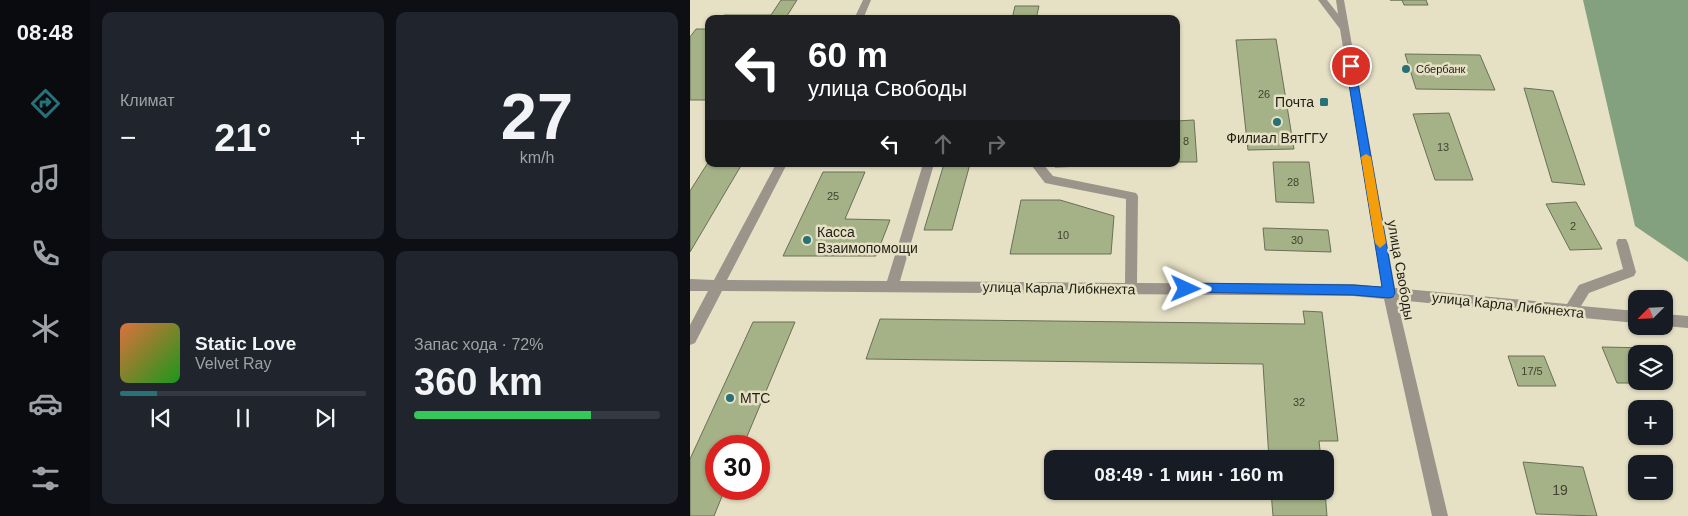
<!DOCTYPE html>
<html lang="ru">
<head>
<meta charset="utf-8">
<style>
  body { margin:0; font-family:Helvetica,sans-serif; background:#20242c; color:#f1f3f6; height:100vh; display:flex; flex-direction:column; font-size:19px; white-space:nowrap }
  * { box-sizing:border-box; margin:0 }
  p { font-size:16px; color:#9ea1a6 }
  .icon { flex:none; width:28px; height:28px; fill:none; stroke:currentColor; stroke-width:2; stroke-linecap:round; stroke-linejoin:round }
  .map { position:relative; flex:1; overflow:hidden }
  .sheet { display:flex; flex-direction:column; gap:12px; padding:12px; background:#0d0f14; width:600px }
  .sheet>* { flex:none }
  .banner { position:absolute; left:15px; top:15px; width:475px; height:152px; border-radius:10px; box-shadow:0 1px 4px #0004; background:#202124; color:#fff; overflow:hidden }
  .needle { width:32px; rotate:246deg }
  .tools { position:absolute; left:938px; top:290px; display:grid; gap:10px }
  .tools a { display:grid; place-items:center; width:45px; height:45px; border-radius:10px; background:#171b24; box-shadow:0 1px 4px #0004; font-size:25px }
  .speed { position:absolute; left:15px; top:435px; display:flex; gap:10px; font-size:25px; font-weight:700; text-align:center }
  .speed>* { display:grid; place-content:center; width:65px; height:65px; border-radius:50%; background:#171b24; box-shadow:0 1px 4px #0004; line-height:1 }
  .speed .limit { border:8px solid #d22; background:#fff; color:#111 }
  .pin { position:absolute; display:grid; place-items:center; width:42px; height:42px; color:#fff; margin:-21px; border:2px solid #fff; border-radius:50%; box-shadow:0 1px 5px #0007 }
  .me { position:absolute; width:55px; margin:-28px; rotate:91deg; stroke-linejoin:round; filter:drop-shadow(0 0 4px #0008) }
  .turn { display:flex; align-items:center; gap:18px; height:105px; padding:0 20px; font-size:22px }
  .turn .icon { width:65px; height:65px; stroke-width:2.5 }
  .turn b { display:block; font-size:35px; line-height:42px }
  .lanes { display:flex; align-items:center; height:48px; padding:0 20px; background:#0003; justify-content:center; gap:25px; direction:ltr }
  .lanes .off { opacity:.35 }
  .big { font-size:38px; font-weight:700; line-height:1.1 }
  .sheet .card { flex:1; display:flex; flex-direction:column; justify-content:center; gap:8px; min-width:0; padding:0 18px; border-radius:10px; background:#20242c }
  .sheet .dial { align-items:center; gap:0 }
  .dial b { font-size:65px; line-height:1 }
  .song { display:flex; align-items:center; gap:15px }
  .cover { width:60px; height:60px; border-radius:8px; background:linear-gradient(135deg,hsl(20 70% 55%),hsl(120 70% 35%)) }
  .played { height:5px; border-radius:2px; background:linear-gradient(90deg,#277178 15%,#363941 15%) }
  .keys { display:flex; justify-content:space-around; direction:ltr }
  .heat { display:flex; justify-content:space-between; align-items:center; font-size:28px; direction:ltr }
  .charge { height:8px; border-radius:4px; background:linear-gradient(90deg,#34c759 72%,#363941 0) }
  .sheet .tiles { flex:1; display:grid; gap:12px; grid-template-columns:repeat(2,1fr) }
  .trip { position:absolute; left:354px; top:450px; width:290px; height:50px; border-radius:10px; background:#171b24; box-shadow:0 1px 4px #0004; font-weight:700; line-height:50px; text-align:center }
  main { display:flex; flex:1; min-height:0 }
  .dock { display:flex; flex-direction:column; width:90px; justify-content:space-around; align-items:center; background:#090b0e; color:#9ea1a6 }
  .dock .icon { width:35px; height:35px }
  .dock .on { color:#277178 }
  .dock b { font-size:22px; color:#f1f3f6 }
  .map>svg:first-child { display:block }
</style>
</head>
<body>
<main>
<nav class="dock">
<b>08:48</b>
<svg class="icon on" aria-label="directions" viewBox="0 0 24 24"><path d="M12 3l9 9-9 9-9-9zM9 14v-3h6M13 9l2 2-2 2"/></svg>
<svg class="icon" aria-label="music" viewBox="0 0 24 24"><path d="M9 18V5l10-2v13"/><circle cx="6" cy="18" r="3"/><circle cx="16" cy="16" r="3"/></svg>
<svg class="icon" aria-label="phone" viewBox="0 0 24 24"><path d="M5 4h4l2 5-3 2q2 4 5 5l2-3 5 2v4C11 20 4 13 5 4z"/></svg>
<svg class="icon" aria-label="climate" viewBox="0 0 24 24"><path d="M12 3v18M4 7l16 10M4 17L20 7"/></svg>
<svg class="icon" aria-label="car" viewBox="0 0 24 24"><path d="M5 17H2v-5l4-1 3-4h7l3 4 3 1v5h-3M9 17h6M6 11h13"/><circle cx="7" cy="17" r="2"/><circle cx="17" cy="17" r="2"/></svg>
<svg class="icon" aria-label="filters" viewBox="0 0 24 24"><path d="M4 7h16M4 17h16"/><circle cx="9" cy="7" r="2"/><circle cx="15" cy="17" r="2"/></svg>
</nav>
<section class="sheet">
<div class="tiles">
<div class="card"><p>Климат</p>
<div class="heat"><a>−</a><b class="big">21°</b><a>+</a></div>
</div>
<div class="card dial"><b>27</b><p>km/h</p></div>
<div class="card">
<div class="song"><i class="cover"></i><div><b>Static Love</b><p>Velvet Ray</p></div></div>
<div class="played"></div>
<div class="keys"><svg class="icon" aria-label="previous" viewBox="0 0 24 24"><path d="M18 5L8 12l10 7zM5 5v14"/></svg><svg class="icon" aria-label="pause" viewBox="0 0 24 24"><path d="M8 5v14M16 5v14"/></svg><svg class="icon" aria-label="next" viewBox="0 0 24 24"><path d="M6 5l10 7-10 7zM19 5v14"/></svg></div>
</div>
<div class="card"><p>Запас хода · 72%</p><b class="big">360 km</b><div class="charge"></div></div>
</div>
</section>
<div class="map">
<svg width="998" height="516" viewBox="0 0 998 516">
  <rect width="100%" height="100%" fill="#e6e1c5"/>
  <!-- water -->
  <path fill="#83a17f" d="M893,0h105v262l-53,-36z"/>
  <!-- building -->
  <path fill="#a5b186" stroke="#697057" d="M91,0h16l-12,19h-64l3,-4h47z
    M700,0h36l2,5h-24l-2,-5z
    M325,6h24l-3,13h-24z
    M6,29h13v71h-19v-63z
    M586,39l18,110 -46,1 -12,-110z
    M715,54l75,1 15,35 -79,-1z
    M834,88l29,3 32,94 -33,-3z
    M759,113l24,67h-38l-22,-66z
    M504,120l3,42h-21v-41z
    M19,161v3h33l-52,88v-61z
    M583,162h36l5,41 -38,-1z
    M254,164h26l-18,66h-28z
    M365,164h87l-87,3z
    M133,172h42l-20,47 45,1 -14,36h-93z
    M331,200h39l54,16 -3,38h-101z
    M886,202l26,47 -32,1 -24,-46z
    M573,228l65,2 3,22 -66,-2z
    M613,311l19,1 16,129h-19l2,18h-52l-6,-95 -397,-5 14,-40 425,5z
    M63,322h42l-52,124h-27v43h9l-11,27h-24v-57z
    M912,347l49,1 3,6h-18v27h28v-7l4,9h-51z
    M818,356h36l12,30h-38z
    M833,462l60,5 14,49 -61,-2z
    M581,491h54l2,25h-54z"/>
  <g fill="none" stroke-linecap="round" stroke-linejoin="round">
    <!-- minor -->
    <path fill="#9b948a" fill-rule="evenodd" d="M173,0h8l-8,19h-9z
      M628,0h9l11,14 -2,-14h8l51,288 172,16 12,-19 44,-16 -7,-26 2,-4h8l2,4 8,29 -2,4 -45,17 -8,13 55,5v12l-239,-23 51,216h-16l-48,-217 -31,-3 -631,-5 -27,52 -5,2v-20l18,-34h-18v-12l24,1 62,-116h11l-60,116 160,1 36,-117h11l-34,117 225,2 1,-84 -81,-16 -13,-17 1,-2h10l10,12 83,17 2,3 -1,87 216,1 29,3 -42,-258z
      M974,314l24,2v12l-24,-2z"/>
  </g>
  <!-- route -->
  <path fill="#1a73e8" stroke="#114b97" d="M657,63h4l4,3 40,227 -2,4 -4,1 -36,-3 -172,-3 -1,-3 1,-4 5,-2 167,2 29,2 -36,-221z"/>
  <!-- slow -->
  <path fill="#f59e0b" d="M676,154l5,3 15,86 -6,5 -5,-5 -14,-86z"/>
  <!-- markers -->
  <g fill="#277178" stroke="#e6e1c5" stroke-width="2">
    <circle cx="716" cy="69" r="5"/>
    <rect x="629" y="97" width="10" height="10" rx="2.5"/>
    <circle cx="587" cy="122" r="5"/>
    <circle cx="117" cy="240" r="5"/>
    <circle cx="40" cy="398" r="5"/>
  </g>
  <g text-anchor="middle" stroke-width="5" stroke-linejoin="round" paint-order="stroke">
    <!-- far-poi labels -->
    <g font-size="11" fill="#201e14" stroke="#e6e1c5" text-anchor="start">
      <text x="726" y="73">Сбербанк</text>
    </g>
    <!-- number labels -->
    <g font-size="11" fill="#414330">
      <text x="574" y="98">26</text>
      <text x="496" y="145">8</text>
      <text x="753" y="151">13</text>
      <text x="603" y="186">28</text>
      <text x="143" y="200">25</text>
      <text x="883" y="230">2</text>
      <text x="373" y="239">10</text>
      <text x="607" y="244">30</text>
      <text x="842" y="375">17/5</text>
      <text x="609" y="406">32</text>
    </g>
    <!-- poi labels -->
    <g font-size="14" fill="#201e14" stroke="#e6e1c5" text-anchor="start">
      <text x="624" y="107" text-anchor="end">Почта</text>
      <text x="587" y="143" text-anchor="middle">Филиал ВятГГУ</text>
      <text x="127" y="237">Касса<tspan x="127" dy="16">Взаимопомощи</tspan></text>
      <text x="50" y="403">МТС</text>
    </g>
    <!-- street labels -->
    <g font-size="14" fill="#201e14" stroke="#e6e1c5">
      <text transform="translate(711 270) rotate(80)" y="5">улица Свободы</text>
      <text transform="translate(369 288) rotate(1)" y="5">улица Карла Либкнехта</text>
      <text transform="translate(818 305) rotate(6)" y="5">улица Карла Либкнехта</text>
    </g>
    <!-- near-number labels -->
    <g font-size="14" fill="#414330">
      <text x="870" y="495">19</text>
    </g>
  </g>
</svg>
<div class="tools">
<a><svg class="needle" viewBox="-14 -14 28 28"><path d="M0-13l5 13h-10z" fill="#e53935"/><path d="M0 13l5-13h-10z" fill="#9ea1a6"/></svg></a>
<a><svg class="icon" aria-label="layers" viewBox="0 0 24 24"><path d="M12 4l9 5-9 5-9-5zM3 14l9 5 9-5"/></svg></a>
<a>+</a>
<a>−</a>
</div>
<div class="speed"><div class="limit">30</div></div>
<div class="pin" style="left:661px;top:66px;background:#d93025"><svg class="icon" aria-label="arrive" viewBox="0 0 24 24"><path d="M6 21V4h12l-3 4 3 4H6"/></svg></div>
<svg class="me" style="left:496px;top:289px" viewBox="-20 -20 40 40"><path d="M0-17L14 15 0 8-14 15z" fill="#1a73e8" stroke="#fff" stroke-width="4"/></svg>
<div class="trip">08:49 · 1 мин · 160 m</div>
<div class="banner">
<div class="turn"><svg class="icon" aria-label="left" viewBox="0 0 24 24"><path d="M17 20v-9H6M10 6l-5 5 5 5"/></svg><div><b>60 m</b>улица Свободы</div></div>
<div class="lanes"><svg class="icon" aria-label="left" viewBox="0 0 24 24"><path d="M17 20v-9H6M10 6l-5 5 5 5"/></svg><svg class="icon off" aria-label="ahead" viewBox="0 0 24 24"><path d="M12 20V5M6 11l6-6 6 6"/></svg><svg class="icon off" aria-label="right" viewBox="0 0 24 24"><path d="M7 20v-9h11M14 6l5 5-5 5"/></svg></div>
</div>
</div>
</main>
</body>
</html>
